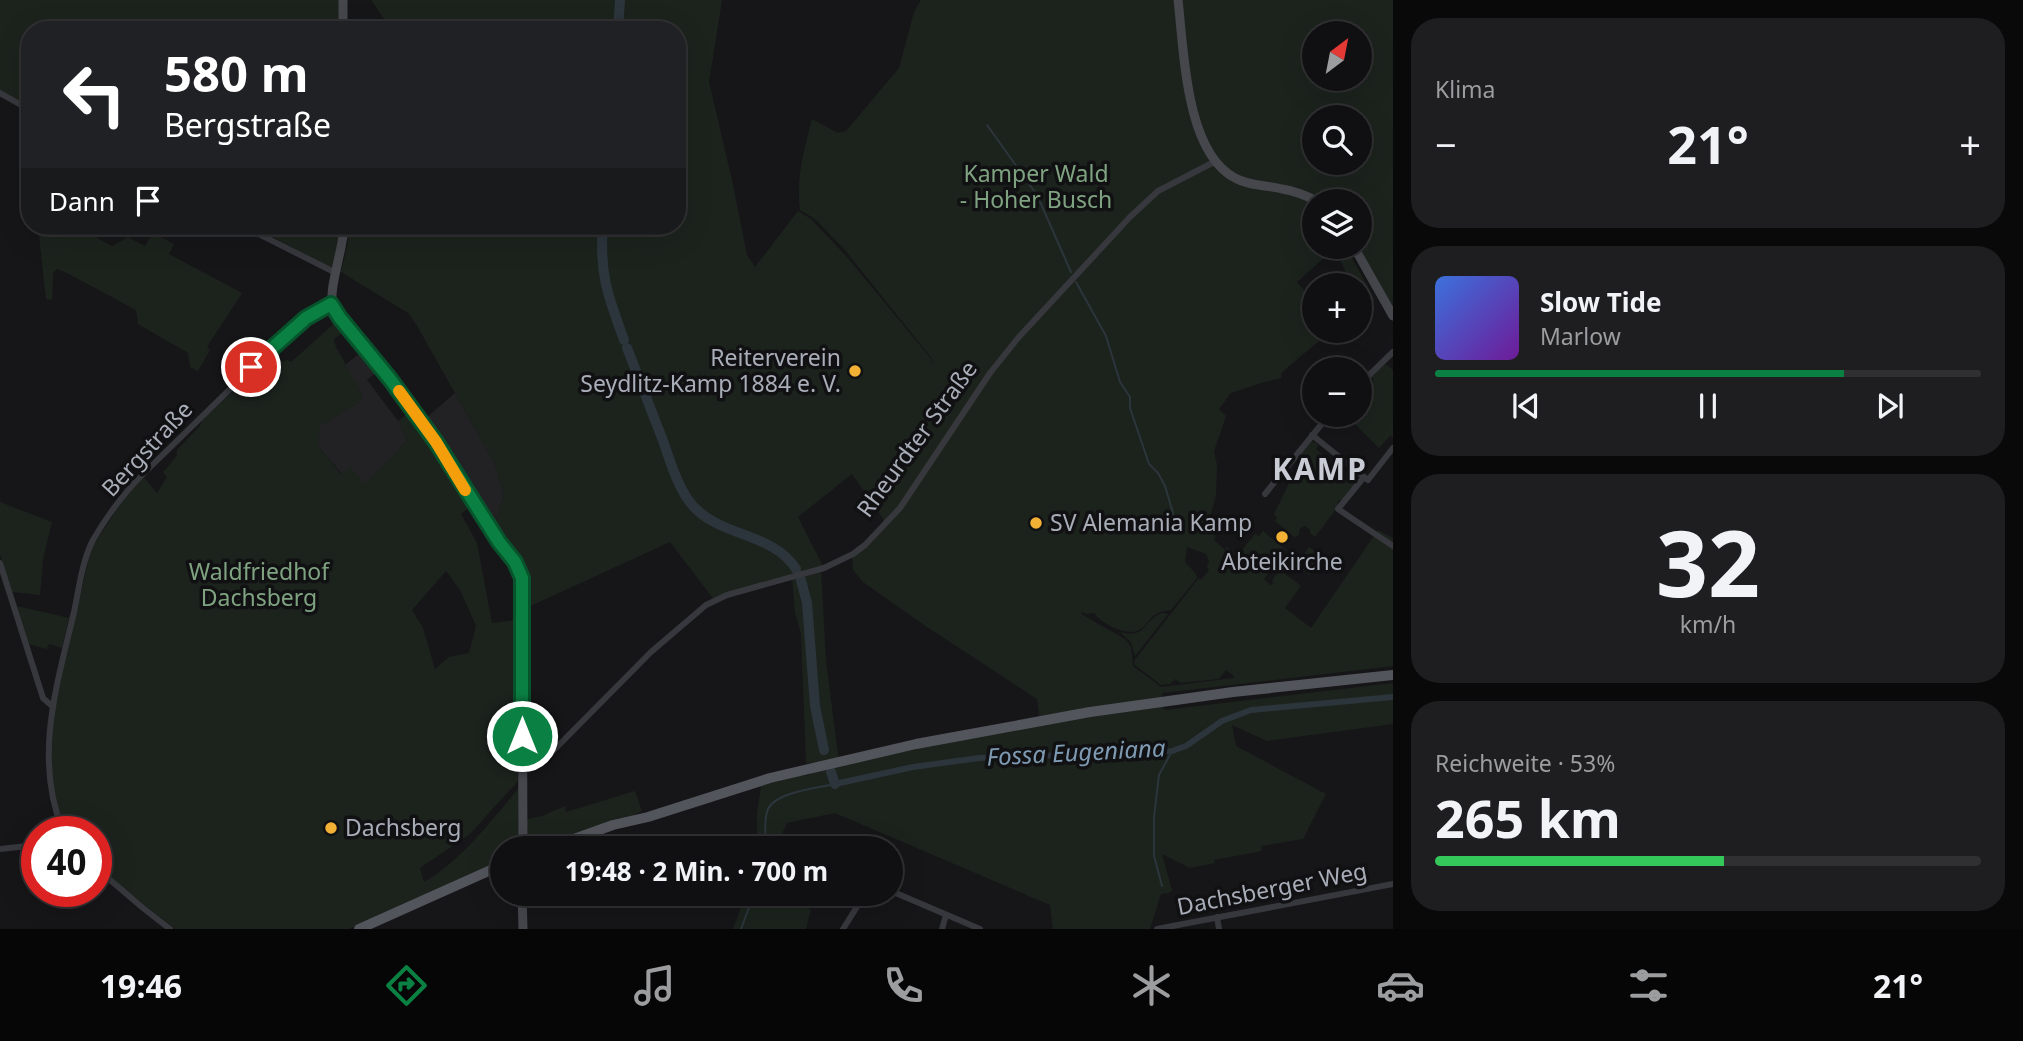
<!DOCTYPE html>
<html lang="de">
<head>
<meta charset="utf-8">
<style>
  body { margin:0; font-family:"Noto Sans",sans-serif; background:#1e1e20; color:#f1f3f6; height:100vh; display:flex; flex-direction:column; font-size:26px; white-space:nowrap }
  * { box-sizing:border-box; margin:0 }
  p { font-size:23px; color:#9c9d9f }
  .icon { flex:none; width:38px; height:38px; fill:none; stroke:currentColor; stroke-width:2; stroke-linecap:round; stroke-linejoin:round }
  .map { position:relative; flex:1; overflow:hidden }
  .drawer { display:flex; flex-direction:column; gap:18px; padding:18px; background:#09090a; width:630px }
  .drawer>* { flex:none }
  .top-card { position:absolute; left:21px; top:21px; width:665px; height:214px; border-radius:28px; box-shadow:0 7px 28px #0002,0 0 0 2px #303032; background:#202124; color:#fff; overflow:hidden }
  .needle { width:46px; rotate:32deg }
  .buttons { position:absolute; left:1302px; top:21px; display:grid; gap:14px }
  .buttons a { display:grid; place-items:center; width:70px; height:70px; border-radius:50%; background:#101012; box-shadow:0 7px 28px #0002,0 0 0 2px #303032; font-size:35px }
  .speed { position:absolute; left:21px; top:816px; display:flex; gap:14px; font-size:35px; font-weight:700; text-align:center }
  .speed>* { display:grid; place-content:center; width:91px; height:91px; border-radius:50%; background:#101012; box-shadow:0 7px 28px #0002,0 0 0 2px #303032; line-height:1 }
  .speed .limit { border:10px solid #d22; background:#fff; color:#111 }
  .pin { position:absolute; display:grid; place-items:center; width:60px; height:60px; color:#fff; margin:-30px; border:4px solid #fff; border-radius:50%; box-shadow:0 2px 7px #0007 }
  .me { position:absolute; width:77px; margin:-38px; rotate:0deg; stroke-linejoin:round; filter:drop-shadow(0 0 5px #0008) }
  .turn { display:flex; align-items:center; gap:24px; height:147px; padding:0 28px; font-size:32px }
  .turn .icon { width:91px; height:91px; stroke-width:2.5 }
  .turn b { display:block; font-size:49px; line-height:60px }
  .then { display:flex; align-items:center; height:66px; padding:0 28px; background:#0003; gap:14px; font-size:26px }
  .big { font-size:52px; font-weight:700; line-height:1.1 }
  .drawer .widget { flex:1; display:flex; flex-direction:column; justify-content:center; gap:10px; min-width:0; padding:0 24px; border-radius:28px; background:#1e1e20 }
  .drawer .dial { align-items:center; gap:0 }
  .dial b { font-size:91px; line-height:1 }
  .song { display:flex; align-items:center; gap:21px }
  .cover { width:84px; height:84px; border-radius:10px; background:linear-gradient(135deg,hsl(220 70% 55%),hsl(280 70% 35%)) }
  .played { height:7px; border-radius:4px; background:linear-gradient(90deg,#0b8043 75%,#303032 75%) }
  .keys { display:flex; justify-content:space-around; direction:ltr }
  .heat { display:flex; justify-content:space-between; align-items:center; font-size:38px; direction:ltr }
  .charge { height:10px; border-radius:5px; background:linear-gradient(90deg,#34c759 53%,#303032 0) }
  .trip { position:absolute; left:490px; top:836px; width:413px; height:70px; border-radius:35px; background:#101012; box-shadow:0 7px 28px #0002,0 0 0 2px #303032; font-weight:700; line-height:70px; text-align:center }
  .dock { display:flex; height:112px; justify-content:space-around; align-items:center; background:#060607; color:#9c9d9f }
  .dock .icon { width:49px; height:49px }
  .dock .selected { color:#0b8043 }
  .dock b { font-size:32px; color:#f1f3f6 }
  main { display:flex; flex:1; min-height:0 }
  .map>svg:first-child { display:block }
</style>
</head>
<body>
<main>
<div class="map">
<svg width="1393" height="929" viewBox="0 0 1393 929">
  <rect width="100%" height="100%" fill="#161618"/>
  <!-- built -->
  <path fill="#222225" d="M364,350l12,18 1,4 -10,8 31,41 9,20 -41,43 -24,-10 -24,-28 1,-20 42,-25 1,-7 -17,-29z
    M455,393l39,69 10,33 -11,35 -69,-110z"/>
  <!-- green -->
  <path fill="#1c231d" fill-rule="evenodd" d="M0,0h343v30h-313v80l-30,-17z
    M371,0h351l-13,82 23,98 15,75 8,12 43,-56 13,8 36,38 85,103 -3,4 4,-4 -89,-111 -29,-30 -15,-9c-4,-34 4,-59 12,-91l26,14 8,-2 53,-63 15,-56 7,-12h472v309l-35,-62h2v-46h-46v46h27l-7,2 -37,33 17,20v29h17l-50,42v5l-20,5 -30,10 -12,16 7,7 -12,35 3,14 -1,30 -9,33 9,8 -2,4 11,10 2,-3 11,8 17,-21 4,2 4,-5 23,19 -22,29 6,6 3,-1 -1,-4 8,-10 21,16 -16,22 26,20 67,-98 15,8v128l-231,27 2,17 229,-27v41l-126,17 -35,-16 4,21 90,48 -23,45 -42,7 1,5 -48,9 1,3 -25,5 -28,-14 10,36 -3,3 -8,1 -11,35h-97l-3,-24 -215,-92 -48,10 -12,26h-18v-36l5,-33 46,-5 28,-13 -30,1 -5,-129 -6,-21 -3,-36 -77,24 -45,-59 -146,67c9,-47 -10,-45 -31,-79l11,-35 -10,-33 -78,-138 -8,-11 -67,-41 7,-30v-16h329v-196h-285zM1314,33h46v46h-46zM1314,117h46v46h-46zM852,474l34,49 -34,32 1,15 10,12 64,45 110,72 3,22 -201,41 -13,-101 -5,-92 3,-1 -26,-51zM1187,547l19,7 3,7 -2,5 2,4 -7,9h-4l-64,82 1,4 26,20 9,-1 5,-5 5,4 39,-4 7,-9 8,6v2l-73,9 -28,-21 -2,-19 -6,-8 -44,-25 2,-2 3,2 8,-1c6,10 33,24 45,17 16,-10 6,-16 32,-20l26,-32 -1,-4 -11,-12z
    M38,226h51l-3,6 26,14 16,-9 17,9 8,-13 21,11 -5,10 73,39 -35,54 3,3 -12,21 -8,-4 -2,-14 -50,-29 -2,-14 -69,-37 -10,-4 -4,4 -1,27 -6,-1z
    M252,226h89l-8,43z
    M1344,251l5,1 26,48 -15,7v-22h-8l-14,-29z
    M337,321l9,9 -12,9 2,8 26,47 -1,7 -41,25 -2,20 23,28 9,-7 16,16 41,-42 -9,-20 12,-9 26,35 35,59 -10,8 16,29 15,80 24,-3 2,161 -48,53 -50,34 4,14c35,-19 69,-63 95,-94l3,32 20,-4 23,-10 1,6 69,-21 7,20 -29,14 -65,24h-46v17l-153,63h-174l-79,-62v-36h-31l-9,-23 -6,-33 4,-68 37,-158 39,-59 13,-14 14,17 10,-16 -4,-5 14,-16v-6l23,-24 2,-6 67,-62c6,6 10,5 18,2l4,2zM446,571l14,19 16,36 -7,27 -20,4 -14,12 -12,-41 -11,-18z
    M304,325l4,4 -19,15 -13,14 -4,-3z
    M1384,365h3l6,5v68l-3,-2 -11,12 -30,-30 -5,2 -5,-5h21v-28l4,-4 6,2 4,-5 -3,-4z
    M1312,441l7,4 -3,4 35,29 4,-4 2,8 -13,16 -6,3 -1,7 -22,29 -5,-4v-3l-5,-4 -5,2 -1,7 -5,2 -19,-16 2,-3 -3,-4 25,-51 -3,-3z
    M0,502l52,20 -9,37 -3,36 -28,-3 -12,-38z
    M1309,547l14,10 -13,18c-15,-7 -8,-18 -1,-28z
    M17,606l52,12 -7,30 -13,-4 -2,5 -19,-5z
    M1163,613l5,1 -33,42 -4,-14 -11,-10c27,8 23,-13 43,-19z
    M746,894h18l-1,4 48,11 -5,20h-73z"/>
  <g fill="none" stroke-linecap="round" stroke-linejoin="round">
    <!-- stream -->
    <path stroke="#2c353c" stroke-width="2" d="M987,125l50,70 34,77
      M1076,282l30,54 14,46 10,15v11l19,56 9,9 7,13 8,27v6
      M766,849c0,-12 -3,-29 2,-40 8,-17 49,-21 67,-25
      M1162,886l-8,-30v-39l5,-42 13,-24
      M741,929l13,-35"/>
    <!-- canal -->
    <path stroke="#2c353c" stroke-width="6" d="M835,784l78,-17 66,-9 193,-7 14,-5 36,-25 29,-11 142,-13"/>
    <!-- river -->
    <path stroke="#2c353c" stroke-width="10" d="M618,30l2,-30
      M603,226c-4,48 5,70 21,114
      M627,348c12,30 23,60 35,90 8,22 17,56 35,72 29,27 77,24 99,59
      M801,580l6,23 8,103 9,44
      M831,772l4,12"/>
    <!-- street -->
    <path stroke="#37383d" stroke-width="6" d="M0,93l30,17
      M243,226l93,47
      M1360,384l33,-32
      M1312,435l56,45 25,-32
      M1364,477l-26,32 55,37
      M1265,494l64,-79
      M0,563l43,135 9,8
      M522,766l20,-4 109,-110 55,-47 21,-10 97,-27 29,-14 12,-9 35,-37 90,-135 28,-35 112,-121 28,-26 58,-30
      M63,831c-30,-73 -6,-146 11,-219 5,-23 8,-51 19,-72 12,-21 31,-47 48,-64l128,-125 37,-33 26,-14
      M0,849l37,-4
      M96,868l47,40 27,21
      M891,891l89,38
      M1217,917l2,12
      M843,929l22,-35
      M942,929l4,-14
      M1157,929l236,-45"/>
    <!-- secondary -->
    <path stroke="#45474d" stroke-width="9" d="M343,0v30
      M1178,0c6,49 7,152 57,178 14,8 31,7 47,11 13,2 23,6 35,12
      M344,226c0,23 -18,66 -10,84l56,69 46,63 63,101 16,19 7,16 1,271
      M1354,247l39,69
      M522,894l1,35"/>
    <!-- primary -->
    <path stroke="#53555c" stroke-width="10" d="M546,849l67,-24 35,-8 122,-39 146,-34 174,-32 143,-20 160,-17
      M359,929l143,-64"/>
  </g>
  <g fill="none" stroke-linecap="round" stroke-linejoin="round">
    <defs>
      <path id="route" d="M251,367l55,-49 25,-14 9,14 50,61 46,63 63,100 16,20 7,16v158"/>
    </defs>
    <!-- route casing -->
    <use href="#route" stroke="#07532c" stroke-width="18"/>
    <!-- route -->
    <use href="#route" stroke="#0b8043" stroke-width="12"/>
    <!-- slow -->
    <path stroke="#f59e0b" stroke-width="12" d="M399,391l37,51 29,48"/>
  </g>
  <!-- markers -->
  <g fill="#f2b134" stroke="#111113" stroke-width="2.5">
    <circle cx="855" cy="371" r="7"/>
    <circle cx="1036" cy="523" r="7"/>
    <circle cx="1282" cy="537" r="7"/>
    <circle cx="331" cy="828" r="7"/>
  </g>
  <g text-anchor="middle" stroke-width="7" stroke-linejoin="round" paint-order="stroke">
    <!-- park labels -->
    <g font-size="23" fill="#7fa381" stroke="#111113">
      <text x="1036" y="182">Kamper Wald<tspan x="1036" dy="26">- Hoher Busch</tspan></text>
      <text x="259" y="580">Waldfriedhof<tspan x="259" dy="26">Dachsberg</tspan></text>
    </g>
    <!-- poi labels -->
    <g font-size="23" fill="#a8adb8" stroke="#111113" text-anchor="start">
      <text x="841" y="366" text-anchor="end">Reiterverein<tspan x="841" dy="26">Seydlitz-Kamp 1884 e. V.</tspan></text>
      <text x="1050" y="531">SV Alemania Kamp</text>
      <text x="1282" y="570" text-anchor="middle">Abteikirche</text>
      <text x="345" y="836">Dachsberg</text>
    </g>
    <!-- street labels -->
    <g font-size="23" fill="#a8adb8" stroke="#111113">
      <text transform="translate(917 439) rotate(-54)" y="8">Rheurdter Straße</text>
      <text transform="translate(147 449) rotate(-47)" y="8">Bergstraße</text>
      <text transform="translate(1272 889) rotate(-11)" y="8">Dachsberger Weg</text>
    </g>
    <!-- water labels -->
    <g font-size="24" font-style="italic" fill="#7f9bb3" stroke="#111113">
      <text transform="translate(1076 753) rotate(-3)" y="8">Fossa Eugeniana</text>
    </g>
    <!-- district labels -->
    <g font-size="30" font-weight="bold" letter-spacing="2" fill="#c9ccd4" stroke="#111113">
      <text x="1320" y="480">KAMP</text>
    </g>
  </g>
</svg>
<div class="buttons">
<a><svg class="needle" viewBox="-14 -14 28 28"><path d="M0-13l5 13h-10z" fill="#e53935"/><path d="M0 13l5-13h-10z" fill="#9c9d9f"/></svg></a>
<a><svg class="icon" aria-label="search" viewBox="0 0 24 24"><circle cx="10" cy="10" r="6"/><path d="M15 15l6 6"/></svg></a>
<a><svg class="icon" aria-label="layers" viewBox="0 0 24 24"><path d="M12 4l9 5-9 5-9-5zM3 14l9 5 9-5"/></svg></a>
<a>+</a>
<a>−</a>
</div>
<div class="speed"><div class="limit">40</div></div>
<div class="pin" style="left:251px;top:367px;background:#d93025"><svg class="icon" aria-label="arrive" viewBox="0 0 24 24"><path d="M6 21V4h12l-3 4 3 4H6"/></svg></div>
<svg class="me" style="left:522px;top:736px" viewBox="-20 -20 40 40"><circle r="17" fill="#0b8043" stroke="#fff" stroke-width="3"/><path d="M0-11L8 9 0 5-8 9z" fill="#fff"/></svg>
<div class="trip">19:48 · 2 Min. · 700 m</div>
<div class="top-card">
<div class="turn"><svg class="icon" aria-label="left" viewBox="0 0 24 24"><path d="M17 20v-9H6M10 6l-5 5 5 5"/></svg><div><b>580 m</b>Bergstraße</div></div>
<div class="then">Dann<svg class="icon" aria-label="arrive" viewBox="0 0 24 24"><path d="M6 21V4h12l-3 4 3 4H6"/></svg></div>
</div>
</div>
<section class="drawer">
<div class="widget"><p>Klima</p>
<div class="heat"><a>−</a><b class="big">21°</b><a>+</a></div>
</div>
<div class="widget">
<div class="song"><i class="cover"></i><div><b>Slow Tide</b><p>Marlow</p></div></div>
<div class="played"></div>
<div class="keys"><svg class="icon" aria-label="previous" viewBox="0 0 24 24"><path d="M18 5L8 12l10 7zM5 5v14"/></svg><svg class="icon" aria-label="pause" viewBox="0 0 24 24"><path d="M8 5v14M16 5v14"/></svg><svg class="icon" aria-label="next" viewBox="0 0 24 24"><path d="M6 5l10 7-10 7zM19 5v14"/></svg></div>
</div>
<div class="widget dial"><b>32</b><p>km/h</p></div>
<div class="widget"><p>Reichweite · 53%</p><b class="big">265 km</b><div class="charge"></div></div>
</section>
</main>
<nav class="dock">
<b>19:46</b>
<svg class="icon selected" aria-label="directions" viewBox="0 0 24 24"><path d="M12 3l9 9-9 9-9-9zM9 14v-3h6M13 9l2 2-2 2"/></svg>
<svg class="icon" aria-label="music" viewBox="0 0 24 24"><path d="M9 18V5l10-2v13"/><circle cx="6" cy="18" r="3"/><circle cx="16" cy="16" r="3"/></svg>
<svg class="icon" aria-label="phone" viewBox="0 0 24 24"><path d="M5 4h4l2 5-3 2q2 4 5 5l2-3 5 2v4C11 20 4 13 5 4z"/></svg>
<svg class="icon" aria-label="climate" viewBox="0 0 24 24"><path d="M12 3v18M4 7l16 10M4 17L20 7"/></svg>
<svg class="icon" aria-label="car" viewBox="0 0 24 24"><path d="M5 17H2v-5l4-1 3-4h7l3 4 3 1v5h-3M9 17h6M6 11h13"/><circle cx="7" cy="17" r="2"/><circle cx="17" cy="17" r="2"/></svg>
<svg class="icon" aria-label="filters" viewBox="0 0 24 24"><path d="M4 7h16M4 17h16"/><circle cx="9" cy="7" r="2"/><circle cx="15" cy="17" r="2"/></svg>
<b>21°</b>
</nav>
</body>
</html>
